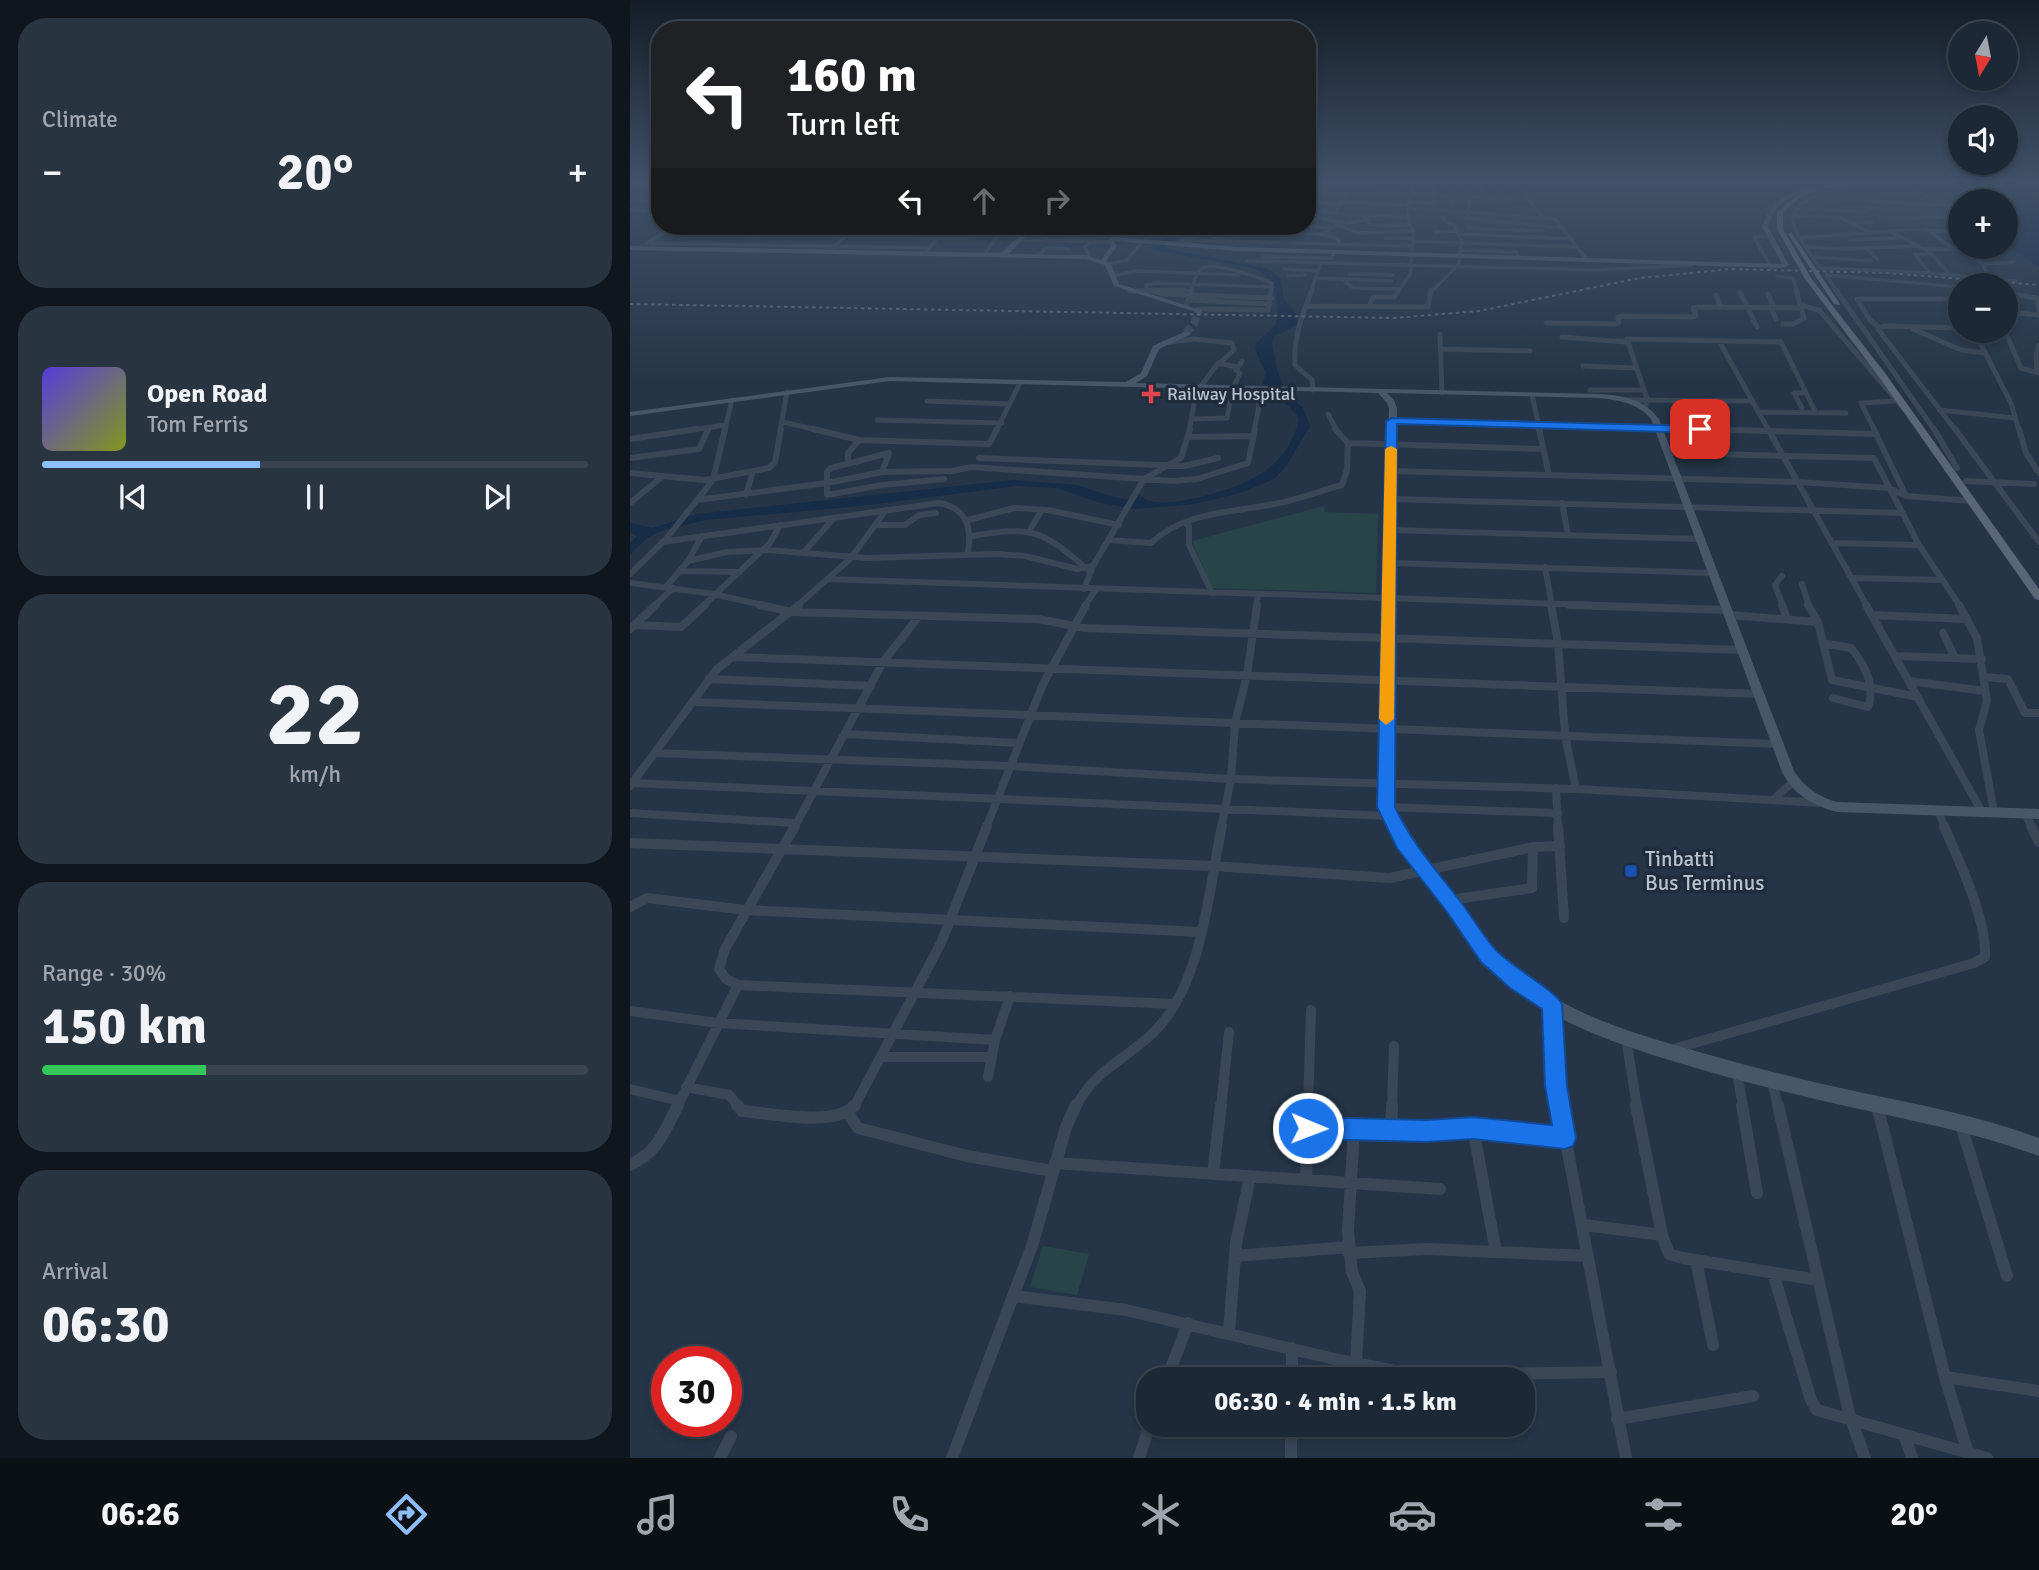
<!DOCTYPE html>
<html lang="en">
<head>
<meta charset="utf-8">
<style>
  body { margin:0; font-family:Signika,sans-serif; background:#293441; color:#f1f3f6; height:100vh; display:flex; flex-direction:column; font-size:26px; white-space:nowrap }
  * { box-sizing:border-box; margin:0 }
  p { font-size:23px; color:#a0a6ad }
  .icon { flex:none; width:38px; height:38px; fill:none; stroke:currentColor; stroke-width:2; stroke-linecap:round; stroke-linejoin:round }
  .map { position:relative; flex:1; overflow:hidden }
  .panel { display:flex; flex-direction:column; gap:18px; padding:18px; background:#0f161d; width:630px }
  .panel>* { flex:none }
  .guide { position:absolute; left:21px; top:21px; width:665px; height:214px; border-radius:28px; box-shadow:0 4px 10px #0003,0 0 0 2px #3a4450; background:#202124; color:#fff; overflow:hidden }
  .needle { width:46px; rotate:190deg }
  .buttons { position:absolute; left:1318px; top:21px; display:grid; gap:14px }
  .buttons a { display:grid; place-items:center; width:70px; height:70px; border-radius:50%; background:#1c2835; box-shadow:0 4px 10px #0003,0 0 0 2px #3a4450; font-size:35px }
  .speed { position:absolute; left:21px; top:1346px; display:flex; gap:14px; font-size:35px; font-weight:700; text-align:center }
  .speed>* { display:grid; place-content:center; width:91px; height:91px; border-radius:50%; background:#1c2835; box-shadow:0 4px 10px #0003,0 0 0 2px #3a4450; line-height:1 }
  .speed .limit { border:10px solid #d22; background:#fff; color:#111 }
  .pin { position:absolute; display:grid; place-items:center; width:60px; height:60px; color:#fff; margin:-30px; border-radius:14px; box-shadow:0 4px 10px #0006 }
  .me { position:absolute; width:77px; margin:-38px; rotate:91deg; stroke-linejoin:round; filter:drop-shadow(0 0 5px #0008) }
  .turn { display:flex; align-items:center; gap:24px; height:147px; padding:0 21px; font-size:32px }
  .turn .icon { width:91px; height:91px; stroke-width:2.5 }
  .turn b { display:block; font-size:49px; line-height:60px }
  .lanes { display:flex; align-items:center; height:66px; padding:0 21px; background:#0003; justify-content:center; gap:35px; direction:ltr }
  .lanes .off { opacity:.35 }
  .big { font-size:52px; font-weight:700; line-height:1.1 }
  .panel .card { flex:1; display:flex; flex-direction:column; justify-content:center; gap:10px; min-width:0; padding:0 24px; border-radius:28px; background:#293441 }
  .panel .dial { align-items:center; gap:0 }
  .dial b { font-size:91px; line-height:1 }
  .song { display:flex; align-items:center; gap:21px }
  .cover { width:84px; height:84px; border-radius:10px; background:linear-gradient(135deg,hsl(250 70% 55%),hsl(70 70% 35%)) }
  .played { height:7px; border-radius:4px; background:linear-gradient(90deg,#8dbeff 40%,#3a4450 40%) }
  .keys { display:flex; justify-content:space-around; direction:ltr }
  .heat { display:flex; justify-content:space-between; align-items:center; font-size:38px; direction:ltr }
  .charge { height:10px; border-radius:5px; background:linear-gradient(90deg,#34c759 30%,#3a4450 0) }
  .trip { position:absolute; left:506px; top:1367px; width:399px; height:70px; border-radius:28px; background:#1c2835; box-shadow:0 4px 10px #0003,0 0 0 2px #3a4450; font-weight:700; line-height:70px; text-align:center }
  .dock { display:flex; height:112px; justify-content:space-around; align-items:center; background:#0b1015; color:#a0a6ad }
  .dock .icon { width:49px; height:49px }
  .dock .active { color:#8dbeff }
  .dock b { font-size:32px; color:#f1f3f6 }
  main { display:flex; flex:1; min-height:0 }
  .map>svg:first-child { display:block }
</style>
</head>
<body>
<main>
<section class="panel">
<div class="card"><p>Climate</p>
<div class="heat"><a>−</a><b class="big">20°</b><a>+</a></div>
</div>
<div class="card">
<div class="song"><i class="cover"></i><div><b>Open Road</b><p>Tom Ferris</p></div></div>
<div class="played"></div>
<div class="keys"><svg class="icon" aria-label="previous" viewBox="0 0 24 24"><path d="M18 5L8 12l10 7zM5 5v14"/></svg><svg class="icon" aria-label="pause" viewBox="0 0 24 24"><path d="M8 5v14M16 5v14"/></svg><svg class="icon" aria-label="next" viewBox="0 0 24 24"><path d="M6 5l10 7-10 7zM19 5v14"/></svg></div>
</div>
<div class="card dial"><b>22</b><p>km/h</p></div>
<div class="card"><p>Range · 30%</p><b class="big">150 km</b><div class="charge"></div></div>
<div class="card"><p>Arrival</p><b class="big">06:30</b></div>
</section>
<div class="map">
<svg width="1409" height="1458" viewBox="0 0 1409 1458">
  <rect width="100%" height="100%" fill="#253547"/>
  <!-- green -->
  <path fill="#274548" d="M962,181h79l1,3h15l-13,-3h3l30,4 -3,-1 1,-3h5l-2,4h9l-3,-4h22l-5,5h7l-4,-2 11,2 -6,-5h6l1,4 18,1 -1,-5 8,2v4l7,1 -2,-4 4,-1 -2,-2 50,2 -29,6z
    M694,506v6l54,2 -2,79 -164,-5 -20,-47z
    M413,1246l46,8 -12,41 -47,-8z"/>
  <!-- water -->
  <path fill="#162c47" d="M1311,181h64l5,5 29,16v65l-33,-22v-44l-46,2z
    M568,226h15l-32,10 -18,12 106,21 12,10 3,21 14,15 -1,10 -22,11 -3,6 5,28 8,21 18,17 7,18 -23,39 -13,14 -31,13 -48,12 -60,5 -38,-7 -40,-14 -41,-2 -155,20 -155,14 -45,11 -14,7 -17,16v-10l7,-8 -7,-4v-9l23,5 43,-14 317,-34 64,5 40,13 10,1 9,-5c6,2 8,6 14,7 17,4 38,-1 54,-5 44,-11 86,-29 95,-78 -10,-15 -25,-20 -36,-35l3,-10c-16,-34 -15,-23 10,-49l2,-14 -4,-23 -2,-6 -15,-12 -104,-19 11,-12z"/>
  <g fill="none" stroke-linecap="round" stroke-linejoin="round">
    <!-- secondary-tunnel -->
    <path stroke="#3b4a5b" stroke-width="8" stroke-dasharray="8 3.5" stroke-linecap="butt" d="M556,333l8,-9 5,-13"/>
    <!-- street-far5 -->
    <path stroke="#3a4756" stroke-width="3.5" d="M803,181l1,29
      M820,181l2,30
      M836,181l4,20 -3,14
      M851,181l2,17
      M863,181l11,18
      M885,181l28,37
      M1249,181c-19,4 -96,12 -85,44 4,15 18,30 26,43l110,5 86,8
      M1262,181l52,22
      M677,186l10,-1
      M0,188h30
      M685,191l30,4 -10,18
      M753,192l145,8
      M1186,198l143,8
      M0,200l30,1
      M677,201l31,3
      M712,202l66,3
      M779,202l25,1
      M1314,206l16,19
      M780,208l145,11 33,42
      M1167,208l68,4
      M677,209l42,6 60,2
      M1235,209h13
      M0,210l30,1
      M734,215l6,10h40
      M1163,215l48,3
      M677,216l35,6
      M1209,217l32,16
      M835,218l98,10
      M1259,218l64,-1
      M1225,223l18,-1
      M708,225l20,8 55,-2
      M297,226h14
      M318,226l81,2
      M444,226l71,4 5,-4
      M659,226l-3,3 3,6
      M677,226l23,2
      M836,228l77,3
      M518,229l37,1
      M603,229l14,-3
      M1276,229l54,3
      M1297,229l26,20
      M398,231l23,1 -7,8
      M590,232l102,2 16,5 1,5
      M806,232l22,-1
      M1261,232l39,20 20,23
      M33,233l92,1
      M692,234l15,-9 29,-5
      M830,234l112,5
      M122,236l14,-10
      M216,236l92,2 -11,12
      M264,237l13,-11
      M1141,237h-17l17,30
      M304,238l10,-6 80,3
      M308,238h29
      M755,238h28
      M1171,238l104,-8
      M389,240l93,2
      M1220,240l50,-2
      M580,241l201,5
      M782,241l165,6
      M16,243l283,5
      M17,243l27,-17
      M557,243l6,-3 17,1 15,-12
      M544,244l36,-14 18,-3
      M203,247l25,-21
      M1177,247l38,2 74,-3
      M1236,247l11,12
      M1295,249l77,1
      M830,250l56,2 4,6
      M1335,250l18,14 5,14
      M1300,254l-15,1 15,18
      M354,255l15,-21
      M408,256l8,-8 23,1
      M456,257l3,-3 -4,-7 7,-6
      M632,257l70,1 2,-6
      M1185,257l56,4
      M617,261l350,9 94,-5
      M478,264l19,-4 16,-19
      M1353,264l31,-2
      M654,269l34,2
      M719,274l44,1
      M481,276l26,-5 102,4
      M657,276l18,-1
      M1147,276l16,2 4,14
      M686,278l76,3
      M712,279l11,9 45,1
      M500,291l62,-1
      M524,292l-8,-2v-5l10,-2 117,4
      M561,292c2,-6 4,-17 9,-22 11,-11 59,8 72,13l-1,9
      M681,292l9,-28
      M768,292l13,-19 2,-42 -4,-9 -1,-17 6,-24
      M801,292l28,-28 2,-24 -7,-15 -7,-2 -5,-7
      M1207,292l-11,-17 134,12"/>
    <!-- street-far4 -->
    <path stroke="#3a4756" stroke-width="5" d="M517,290l16,4 109,4
      M682,290c-10,25 -19,48 -17,75l17,15 1,10
      M1206,290l99,141
      M500,291l54,-1
      M1110,292l17,35
      M1376,293l31,5 2,13
      M1138,294l6,14
      M1086,295l5,12
      M559,300l81,4
      M556,305l6,-15
      M1170,305l19,5 86,100
      M676,306l122,1 3,-17
      M739,307l4,-10h21l5,-7
      M1141,308l5,11
      M568,309l70,1 3,-20
      M1376,312l33,3
      M916,323l69,1 4,-1 -1,-6 5,-1 70,1 3,-1 -3,-8 5,-1 103,1
      M1153,324h10l11,-6 -8,-28
      M1249,327l-9,-7 -13,-21h93
      M1283,329l48,21 24,3
      M1340,331l6,4 35,68 8,28
      M1375,331l16,37 18,5
      M810,334l2,59
      M932,337l64,5
      M1089,341l50,90
      M534,343l30,-4 38,4 2,7 -14,13
      M811,349l89,2
      M953,366l52,2
      M1407,372l-1,-17 3,-10
      M623,388l6,18 -5,25
      M960,390h53
      M902,395l8,36
      M997,400l126,1
      M297,401l81,3
      M1015,408l2,-9 -20,-60 154,3 35,71
      M1172,408l-8,-15h12
      M1309,410l76,8
      M1129,412l87,1
      M698,414l9,17
      M563,419l34,-1 6,-30 7,-15 -4,-3 6,-9
      M247,420l125,3
      M762,421l369,10
      M153,422l38,9
      M55,431l41,-6 6,-25
      M78,431l1,-3
      M95,431l1,-6
      M150,431l7,-39
      M366,431l24,-48
      M559,431l7,-38 22,-30 19,4
      M1245,431l-14,-28 34,-2
      M1326,431l-78,-102 7,-3 75,2"/>
    <!-- street-far3 -->
    <path stroke="#3a4756" stroke-width="6" d="M183,429l46,11 130,4 8,-15
      M909,429l10,46
      M1066,429l180,5 30,62
      M1138,429l99,177
      M1244,429l2,5
      M1304,429l23,39
      M1325,429l84,113
      M1389,429l7,24 13,20
      M558,437l65,-1
      M0,439l67,-10
      M718,443l195,6
      M1038,453l206,5 45,87 41,61
      M0,458l69,-9 9,-20
      M349,458l205,8 34,-8
      M218,463v-10l11,-13
      M761,471l407,11 91,6 17,8 66,5
      M252,472l7,-19 -58,15 -4,4v23l55,-10 62,-6
      M0,473l75,7 64,-12 6,-6 6,-33
      M1336,481l68,3
      M116,495l7,-24
      M760,499l513,14
      M67,500l130,-17 55,-11 70,-1 19,-4 202,14 24,-2 51,-16 7,-34
      M0,503l33,-27
      M932,503l6,32
      M338,520l46,-12 34,2 71,15
      M555,523l4,3v19l23,48
      M247,525h28l14,-10 17,-2
      M401,528l11,-18
      M760,530l310,9
      M342,536c61,-10 68,-7 115,33
      M478,540l43,3c34,-32 79,-30 123,-39 23,-4 45,-13 68,-19l5,-15 1,-27 -13,-14
      M32,542l277,-39c28,5 33,24 29,50
      M1202,543l87,2
      M174,552l30,-34
      M58,561l39,-9 40,-2 100,8 130,-4 28,2 52,13 16,-3
      M760,563l323,10
      M915,567l7,39
      M49,571l61,1
      M0,574l36,-35 47,-59 12,-51
      M1152,576l-7,9 8,21
      M1222,578l90,2
      M198,579l792,27
      M0,583l84,11 53,12
      M1172,584l7,22
      M36,587l22,-26 14,-25
      M454,589l9,-23 51,-87 37,-21 9,-29
      M24,606l19,-18
      M73,606l67,-63 10,-18
      M167,606l54,-48 35,-48
      M455,606l11,-17
      M626,606l2,-11"/>
    <!-- street-far2 -->
    <path stroke="#3a4756" stroke-width="8" d="M130,605l32,7 246,7 47,9 657,22
      M921,605l7,38 7,92 11,54
      M939,605l158,5
      M1152,605l5,14
      M1178,605l10,17 14,58 86,17
      M1236,605l116,207
      M1329,605l18,33 10,63 -8,29 15,82
      M1099,615l89,7
      M1242,615l95,4
      M4,625l47,2 24,-22
      M0,629l26,-24
      M1313,633l12,25
      M1193,643l28,5c14,17 25,37 17,59l-35,-9
      M1265,656l87,3
      M103,657l1026,37
      M1354,677l24,2 17,34h14
      M79,679l162,7
      M1279,681l76,10
      M64,702l1084,42
      M216,734l173,9
      M25,753l354,13 222,13 345,10 247,14
      M2,783l756,33
      M0,786l87,-117 82,-64
      M926,788l2,40
      M1143,800l21,-19
      M756,807l172,6
      M1308,810l7,18
      M0,813l164,10
      M1395,813l7,15
      M164,828l89,-166 36,-46
      M356,828l57,-144 43,-79
      M591,828l10,-49 4,-56 12,-48 10,-70"/>
    <!-- street-far1 -->
    <path stroke="#3a4756" stroke-width="10" d="M165,826l-70,123 -6,20 7,10 12,6 437,19
      M928,826l6,92
      M1401,826l8,16
      M0,843l583,23 177,12 143,-31 27,-1
      M819,900l83,-12 1,-41
      M0,907l17,-9 99,12 455,22
      M921,1004l9,103
      M0,1011l88,12 277,17
      M996,1038l11,69
      M1043,1049l301,-86 11,-6c2,-39 -26,-95 -41,-131
      M251,1057h111
      M1107,1073l6,34
      M358,1077l7,-37 15,-44
      M1142,1081l6,26
      M56,1087l43,8 10,12
      M0,1089l50,12
      M1247,1104l1,3
      M47,1107l61,-122
      M224,1107l87,-164 46,-117
      M446,1107c16,-35 50,-48 77,-74 50,-49 55,-141 69,-207
      M591,1107l8,-75
      M678,1107l3,-97
      M762,1107l2,-61"/>
    <!-- street -->
    <path stroke="#3a4756" stroke-width="12" d="M107,1105l5,6c29,2 93,17 113,-6
      M929,1105l67,353
      M1006,1105l26,130
      M1112,1105l15,88
      M1148,1105l72,312 15,41
      M1247,1105l68,272 23,76
      M218,1113l10,15 109,28 86,15
      M1331,1125l46,151
      M678,1128l119,3 46,-3 92,10
      M843,1128l23,124
      M724,1129l-6,102 4,41 8,19 -4,72
      M761,1130l1,-25
      M425,1163l385,26
      M0,1165c29,-14 34,-33 48,-60
      M583,1174l8,-69
      M676,1180l2,-75
      M954,1225l78,10 7,19 14,4 135,22
      M719,1253l78,-4 161,7
      M605,1256l114,-9
      M1066,1260l17,85
      M1143,1273l38,127 6,10 170,48
      M383,1296l113,14 213,50 97,19 60,-5 115,-2
      M599,1333l7,-90 14,-66
      M662,1348v31
      M1315,1377l94,14
      M537,1379l21,-56
      M987,1419l136,-23
      M661,1424v34
      M1275,1437l7,21
      M90,1458l11,-22
      M322,1458l80,-212 34,-119 10,-22
      M509,1458l11,-34"/>
    <!-- secondary -->
    <path fill="#475669" fill-rule="evenodd" d="M1184,186l13,1c-27,9 -50,6 -59,40l21,38 -6,3 -545,-17 -124,-10 3,5 -11,15 5,3 8,20 82,26 1,1 -3,2 -85,-27 -9,-21 -20,-6 -455,-9v-4l371,7 23,-21 3,-6h6l-4,8 -21,20 78,1 15,5 10,-14 -3,-6 6,-3 124,10 544,17 -20,-37c7,-26 28,-36 52,-41z
      M556,331l4,2 -1,2 -30,14 -12,27 -11,7 462,11c24,1 46,5 61,25l135,352c10,16 25,26 43,31l202,7v10l-202,-7c-25,-7 -43,-17 -55,-40l-131,-353c-13,-16 -33,-19 -53,-21l-211,-5 7,7 3,8 -4,399c11,35 37,59 59,87 21,25 34,53 59,74 51,43 116,64 178,81 54,16 110,30 165,42 63,13 125,25 185,47v18c-62,-23 -125,-35 -189,-49 -62,-14 -124,-29 -184,-48 -58,-18 -119,-40 -166,-81 -25,-21 -37,-49 -57,-75 -25,-31 -51,-57 -64,-96l10,-399 -2,-5 -9,-10 -488,-12 -260,35v-4l260,-35 236,5 15,-9 12,-27z"/>
    <!-- primary -->
    <path fill="#586676" fill-rule="evenodd" d="M1220,181h12c-30,11 -57,3 -79,33v15l28,49 74,95 154,216v11l-4,-1 -156,-222 -74,-98 -28,-50v-15c19,-25 45,-29 73,-33z
      M1161,232l49,72 -1,1 -5,-1 -46,-70z"/>
    <!-- rail -->
    <path stroke="#5b6b7d" stroke-width="2" stroke-dasharray="3.5 3.5" stroke-linecap="butt" d="M0,304l764,14 85,-7 161,-33 91,-9 155,4 153,12"/>
  </g>
  <!-- sky -->
  <linearGradient id="sky" x2="0" y2="1"><stop stop-color="#141d27"/><stop offset="0.47" stop-color="#405169"/><stop offset="1" stop-color="#405169" stop-opacity="0"/></linearGradient>
  <rect width="1409" height="385" fill="url(#sky)"/>
  <!-- route -->
  <path fill="#1a73e8" stroke="#114b97" stroke-width="2" d="M762,418l308,8 5,3 -5,4 -303,-9 -2,383c18,38 40,61 65,94 12,15 22,34 35,48 14,16 61,42 67,55l5,82 9,52 -3,8 -8,3 -92,-10 -46,3 -119,-3 -8,-3 -3,-8 3,-8 8,-3 119,3 46,-3 79,8 -7,-39 -3,-77 -32,-21 -29,-26 -34,-50 -50,-64 -20,-41 9,-386z"/>
  <!-- slow -->
  <path fill="#f59e0b" d="M761,446l6,3 -3,270 -8,6 -7,-6 6,-270z"/>
  <!-- markers -->
  <path fill="#e0444e" stroke="#1e2c3b" stroke-width="2.5" d="M517.5 383.5h7v7h7v7h-7v7h-7v-7h-7v-7h7z"/>
  <rect fill="#1a4fb4" stroke="#1e2c3b" stroke-width="2.5" x="994" y="864" width="14" height="14" rx="3.5"/>
  <g text-anchor="middle" stroke-width="7" stroke-linejoin="round" paint-order="stroke">
    <!-- far-poi labels -->
    <g font-size="18" fill="#b8c2cf" stroke="#1e2c3b" text-anchor="start">
      <text x="537" y="400">Railway Hospital</text>
    </g>
    <!-- poi labels -->
    <g font-size="21" fill="#b8c2cf" stroke="#1e2c3b" text-anchor="start">
      <text x="1015" y="866">Tinbatti<tspan x="1015" dy="24">Bus Terminus</tspan></text>
    </g>
  </g>
</svg>
<div class="buttons">
<a><svg class="needle" viewBox="-14 -14 28 28"><path d="M0-13l5 13h-10z" fill="#e53935"/><path d="M0 13l5-13h-10z" fill="#a0a6ad"/></svg></a>
<a><svg class="icon" aria-label="sound" viewBox="0 0 24 24"><path d="M4 9h4l5-4v14l-5-4H4zM17 9q2 3 0 6"/></svg></a>
<a>+</a>
<a>−</a>
</div>
<div class="speed"><div class="limit">30</div></div>
<div class="pin" style="left:1070px;top:429px;background:#d93025"><svg class="icon" aria-label="arrive" viewBox="0 0 24 24"><path d="M6 21V4h12l-3 4 3 4H6"/></svg></div>
<svg class="me" style="left:678px;top:1128px" viewBox="-20 -20 40 40"><circle r="17" fill="#1a73e8" stroke="#fff" stroke-width="3"/><path d="M0-11L8 9 0 5-8 9z" fill="#fff"/></svg>
<div class="trip">06:30 · 4 min · 1.5 km</div>
<div class="guide">
<div class="turn"><svg class="icon" aria-label="left" viewBox="0 0 24 24"><path d="M17 20v-9H6M10 6l-5 5 5 5"/></svg><div><b>160 m</b>Turn left</div></div>
<div class="lanes"><svg class="icon" aria-label="left" viewBox="0 0 24 24"><path d="M17 20v-9H6M10 6l-5 5 5 5"/></svg><svg class="icon off" aria-label="ahead" viewBox="0 0 24 24"><path d="M12 20V5M6 11l6-6 6 6"/></svg><svg class="icon off" aria-label="right" viewBox="0 0 24 24"><path d="M7 20v-9h11M14 6l5 5-5 5"/></svg></div>
</div>
</div>
</main>
<nav class="dock">
<b>06:26</b>
<svg class="icon active" aria-label="directions" viewBox="0 0 24 24"><path d="M12 3l9 9-9 9-9-9zM9 14v-3h6M13 9l2 2-2 2"/></svg>
<svg class="icon" aria-label="music" viewBox="0 0 24 24"><path d="M9 18V5l10-2v13"/><circle cx="6" cy="18" r="3"/><circle cx="16" cy="16" r="3"/></svg>
<svg class="icon" aria-label="phone" viewBox="0 0 24 24"><path d="M5 4h4l2 5-3 2q2 4 5 5l2-3 5 2v4C11 20 4 13 5 4z"/></svg>
<svg class="icon" aria-label="climate" viewBox="0 0 24 24"><path d="M12 3v18M4 7l16 10M4 17L20 7"/></svg>
<svg class="icon" aria-label="car" viewBox="0 0 24 24"><path d="M5 17H2v-5l4-1 3-4h7l3 4 3 1v5h-3M9 17h6M6 11h13"/><circle cx="7" cy="17" r="2"/><circle cx="17" cy="17" r="2"/></svg>
<svg class="icon" aria-label="filters" viewBox="0 0 24 24"><path d="M4 7h16M4 17h16"/><circle cx="9" cy="7" r="2"/><circle cx="15" cy="17" r="2"/></svg>
<b>20°</b>
</nav>
</body>
</html>
